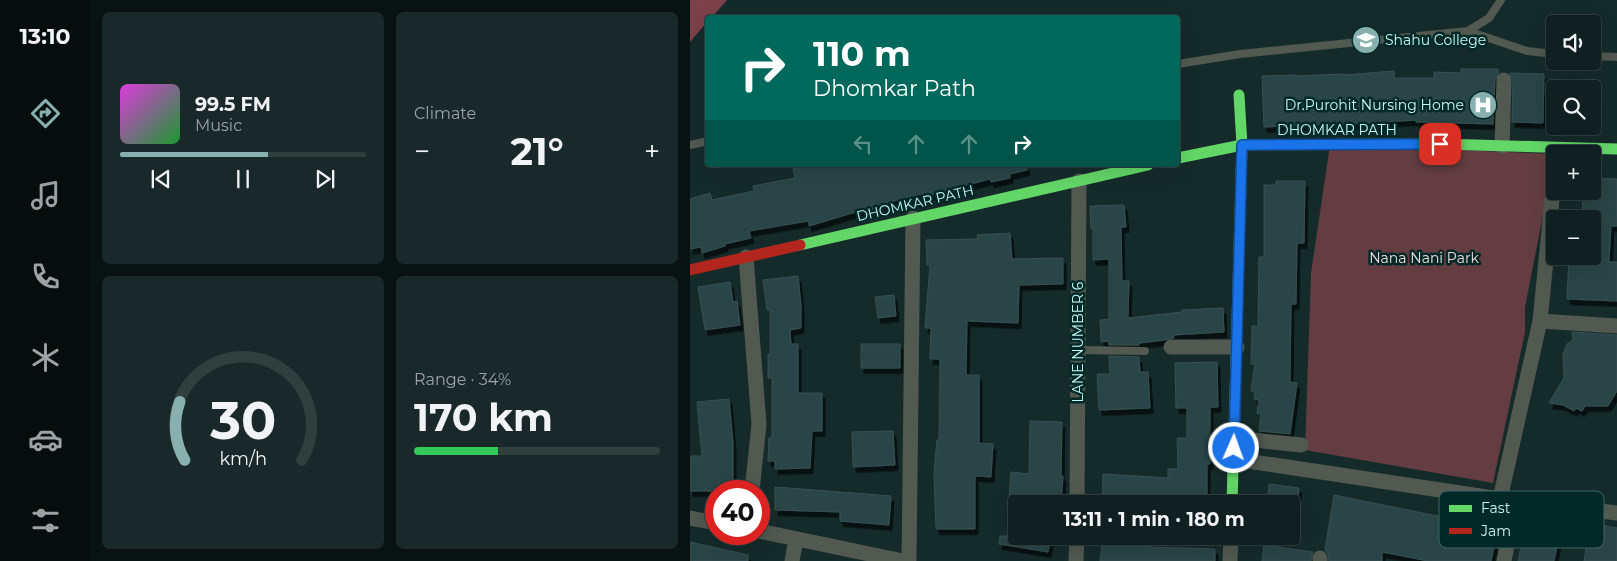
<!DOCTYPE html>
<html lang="en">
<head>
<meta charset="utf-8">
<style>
  body { margin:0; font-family:Montserrat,sans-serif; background:#192829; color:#f1f3f6; height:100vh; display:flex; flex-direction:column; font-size:19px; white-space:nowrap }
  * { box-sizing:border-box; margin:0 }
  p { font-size:16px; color:#9ca3a5 }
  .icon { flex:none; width:28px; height:28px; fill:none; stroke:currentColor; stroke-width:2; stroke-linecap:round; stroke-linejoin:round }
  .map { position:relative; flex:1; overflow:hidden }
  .side { display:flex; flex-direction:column; gap:12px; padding:12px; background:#091212; width:600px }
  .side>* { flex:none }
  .top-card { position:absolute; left:15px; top:15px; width:475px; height:152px; border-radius:5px; box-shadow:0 5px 20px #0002,0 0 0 1px #303e3e; background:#00695c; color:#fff; overflow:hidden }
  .tools { position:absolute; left:856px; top:15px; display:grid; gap:10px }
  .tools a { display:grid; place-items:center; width:55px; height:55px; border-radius:5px; background:#102020; box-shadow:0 5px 20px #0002,0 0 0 1px #303e3e; font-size:25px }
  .speed { position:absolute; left:15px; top:480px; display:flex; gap:10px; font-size:25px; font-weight:700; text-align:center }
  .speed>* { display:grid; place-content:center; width:65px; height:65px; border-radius:50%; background:#102020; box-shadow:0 5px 20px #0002,0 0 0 1px #303e3e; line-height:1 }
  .speed .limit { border:8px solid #d22; background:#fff; color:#111 }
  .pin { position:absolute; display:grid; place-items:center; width:42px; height:42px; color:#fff; margin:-21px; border-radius:10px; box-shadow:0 2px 8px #0006 }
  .me { position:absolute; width:55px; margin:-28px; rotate:2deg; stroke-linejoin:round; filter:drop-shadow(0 0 4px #0008) }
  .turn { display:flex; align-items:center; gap:18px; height:105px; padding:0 25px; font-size:22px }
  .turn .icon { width:65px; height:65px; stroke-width:2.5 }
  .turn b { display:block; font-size:35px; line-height:42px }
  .lanes { display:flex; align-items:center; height:48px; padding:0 25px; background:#0003; justify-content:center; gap:25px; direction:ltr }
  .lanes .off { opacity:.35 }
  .big { font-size:38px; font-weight:700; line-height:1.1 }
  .side .card { flex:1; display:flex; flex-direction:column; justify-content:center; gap:8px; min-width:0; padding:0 18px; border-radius:8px; background:#192829 }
  .side .dial { align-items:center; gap:0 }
  .dial svg { height:130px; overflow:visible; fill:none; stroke:#303e3e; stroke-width:7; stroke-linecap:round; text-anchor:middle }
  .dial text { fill:#f1f3f6; stroke:none }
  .song { display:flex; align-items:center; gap:15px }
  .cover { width:60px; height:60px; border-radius:8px; background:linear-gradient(135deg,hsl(300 70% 55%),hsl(130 70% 35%)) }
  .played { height:5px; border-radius:2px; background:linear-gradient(90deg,#87b0ae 60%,#303e3e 60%) }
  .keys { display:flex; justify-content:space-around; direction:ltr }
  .heat { display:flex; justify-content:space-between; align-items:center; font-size:28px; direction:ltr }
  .charge { height:8px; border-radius:4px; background:linear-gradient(90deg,#34c759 34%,#303e3e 0) }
  .side .tiles { flex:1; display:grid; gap:12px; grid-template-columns:repeat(2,1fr) }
  .trip { position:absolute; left:318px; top:495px; width:292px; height:50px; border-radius:5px; background:#102020; box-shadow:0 5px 20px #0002,0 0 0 1px #303e3e; font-weight:700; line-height:50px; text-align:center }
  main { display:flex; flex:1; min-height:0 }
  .tab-bar { display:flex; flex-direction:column; width:90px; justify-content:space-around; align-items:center; background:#060d0d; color:#9ca3a5 }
  .tab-bar .icon { width:35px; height:35px }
  .tab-bar .selected { color:#87b0ae }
  .tab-bar b { font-size:22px; color:#f1f3f6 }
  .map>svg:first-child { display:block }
</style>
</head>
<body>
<main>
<nav class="tab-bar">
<b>13:10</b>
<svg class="icon selected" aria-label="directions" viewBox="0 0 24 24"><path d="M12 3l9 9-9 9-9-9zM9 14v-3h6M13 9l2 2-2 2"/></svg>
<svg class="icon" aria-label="music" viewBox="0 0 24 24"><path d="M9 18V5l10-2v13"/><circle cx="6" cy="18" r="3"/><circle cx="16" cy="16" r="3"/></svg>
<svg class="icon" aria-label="phone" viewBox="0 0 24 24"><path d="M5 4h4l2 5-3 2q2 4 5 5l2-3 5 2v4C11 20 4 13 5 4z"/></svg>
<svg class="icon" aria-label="climate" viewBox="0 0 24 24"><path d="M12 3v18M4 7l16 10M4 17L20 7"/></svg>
<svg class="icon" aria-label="car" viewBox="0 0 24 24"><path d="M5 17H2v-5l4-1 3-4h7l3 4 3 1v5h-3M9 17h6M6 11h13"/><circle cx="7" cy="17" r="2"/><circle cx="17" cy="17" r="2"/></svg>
<svg class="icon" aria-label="filters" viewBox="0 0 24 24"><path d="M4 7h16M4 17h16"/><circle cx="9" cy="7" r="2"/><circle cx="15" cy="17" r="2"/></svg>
</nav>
<section class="side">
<div class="tiles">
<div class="card">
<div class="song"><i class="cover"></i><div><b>99.5 FM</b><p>Music</p></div></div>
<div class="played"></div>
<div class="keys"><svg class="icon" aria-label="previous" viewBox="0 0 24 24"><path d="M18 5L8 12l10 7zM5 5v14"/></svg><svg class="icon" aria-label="pause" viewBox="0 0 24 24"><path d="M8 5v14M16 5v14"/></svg><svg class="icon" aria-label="next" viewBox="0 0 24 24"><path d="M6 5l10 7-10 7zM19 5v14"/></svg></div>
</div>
<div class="card"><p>Climate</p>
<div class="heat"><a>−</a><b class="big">21°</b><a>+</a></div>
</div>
<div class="card dial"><svg viewBox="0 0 100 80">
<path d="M14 69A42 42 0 1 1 86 69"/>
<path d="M14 69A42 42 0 0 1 11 33" stroke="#87b0ae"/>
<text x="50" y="56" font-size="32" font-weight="700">30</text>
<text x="50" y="72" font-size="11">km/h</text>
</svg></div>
<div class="card"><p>Range · 34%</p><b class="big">170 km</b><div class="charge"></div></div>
</div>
</section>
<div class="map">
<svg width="927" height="561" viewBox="0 0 927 561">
  <defs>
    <filter id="shadow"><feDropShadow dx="3" dy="5.5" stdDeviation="0" flood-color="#0009"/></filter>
  </defs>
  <rect width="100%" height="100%" fill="#152b2a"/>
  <!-- green -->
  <path fill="#633d42" d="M640,145l225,9 -30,153v25l-32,151 -188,-33 6,-177z"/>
  <!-- forest -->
  <path fill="#7d414b" d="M0,0h37l-15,17 -4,1 -1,4 -17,20z"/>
  <!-- building -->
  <path fill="#2a4446" stroke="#385051" filter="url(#shadow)" d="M771,69h37l1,4 -4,7 -2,44 -77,-2v-2l-49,3 -103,4 -2,-51 34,-1v1l47,-2v1l51,-4 1,7h39v-6l27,1z
    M820,73l34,1 -1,49 -31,-1 1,-42z
    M116,165h220l1,5 -17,4v4l-19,4 -1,-3 -60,16 -1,-3 -47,12 1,4 -16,4 -1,-3 -57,17 -1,-5 -59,10 2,7 -26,6v2l-23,7 -1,-6 -11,2v-50l20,-6 2,7 42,-9 -1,-5 42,-8 -2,-9z
    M902,178l25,1v47h-6l-2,36h8v39l-50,-2 2,-43h23v-37h-10l1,-28h9z
    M586,181h29l-1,62h-7l-1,61h-5l-1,78 7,1 -7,51 -31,-3 2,-17 -4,-1 2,-13 -5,-1 1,-7 -4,-1 4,-27h-4l1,-38h6l1,-69h5v-72h12z
    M434,205l2,22h-5l1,54h7l-1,37 54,-6v-2l41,-2 1,24 -51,3 1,3 -9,2 -26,3v2h-30l-1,-4 -7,1 -1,-22 9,-1v-60l-16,1v-32l-2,1 -1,-23z
    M320,233l2,26 51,-1v26l-44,1 -1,38 -51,-2 -1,54h13v68l14,1 -2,33 -16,-1v53h-39l-2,-56 3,-33h2l1,-81h-10l1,-31h-6l5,-63h-3l-1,-25 52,-1 -1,-4z
    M108,276l3,29v23l-11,2 1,14h7v49h24v38h-10l-2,37 -35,1v-8h-7l1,-23h3v-60h-4v-24l2,1v-45h-3l-4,-30z
    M40,282l3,20 4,-1 3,24 -35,5 -7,-43z
    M204,295l2,21 -18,2 -3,-21z
    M882,332l45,3v56l-9,15h-23l-3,5 -6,-3 -2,3 -11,-6 -14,-2 15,-25 -1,-24 4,-10 6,-4z
    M171,344h39v24h-39z
    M419,356l30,1 1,15h8l2,36 -51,2 -2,-36h13z
    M527,362l1,45h-8v57h-3v40h-105l1,-30 65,4v-9h10l-1,-31h10v-30h-11l-1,-45z
    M39,399l4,44v48h-43v-35h12l-5,-54z
    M340,421l32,1 -1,54h2l-2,28 -52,-4 2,-28 18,2z
    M203,431l2,34 -42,2 -1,-35z
    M579,484l30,4 -2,16h-30z
    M85,487l116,9 -2,29 -49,-4v-9l-65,-2z
    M644,495l118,24 1,-6 46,11 -8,37h-63l-46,-9v9h-53l-1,-7 -3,-4z
    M852,519l20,4 -8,38h-36l7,-31z
    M900,523l27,5v33h-33z
    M310,536h51l-3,16 -49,-8z
    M413,536h24l25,3 -1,8 64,2v12h-115z
    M0,542l58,13v6h-58z
    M574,545l49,7 -2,9h-49z"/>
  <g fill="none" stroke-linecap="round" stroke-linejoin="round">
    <!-- lane -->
    <path stroke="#515951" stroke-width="8" d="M778,31l59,20 28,3
      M902,56l25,1
      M488,64l62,-10 228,-23 21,-13 12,-18
      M0,145l18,-4
      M388,350l67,1"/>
    <!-- street -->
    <path stroke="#515951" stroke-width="15" d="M812,146l2,-66
      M56,257l13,167 -7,67
      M850,321l77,5
      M481,347h66
      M544,438l67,7
      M544,459l266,40 117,14
      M810,499l40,-178 15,-151
      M387,504l2,-323
      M0,518l26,5
      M69,531l144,30
      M102,561l4,-22
      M219,561l4,-343
      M386,561l1,-25
      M540,561l1,-25
      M630,561v-3
      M814,561l12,-61"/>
    <!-- fast -->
    <path stroke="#63d668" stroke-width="11" d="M488,158l64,-13 198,-1 177,5
      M110,245l348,-80
      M542,504l10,-359 -3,-50"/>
    <!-- jam -->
    <path stroke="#b3261e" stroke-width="11" d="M0,270l110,-25"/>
  </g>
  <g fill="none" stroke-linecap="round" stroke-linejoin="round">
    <defs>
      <path id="route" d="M544,448l8,-303 198,-1"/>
    </defs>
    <!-- route casing -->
    <use href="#route" stroke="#114b97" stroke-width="12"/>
    <!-- route -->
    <use href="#route" stroke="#1a73e8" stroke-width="9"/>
  </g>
  <!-- icons -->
  <defs>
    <symbol id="university-disc" viewBox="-11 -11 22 22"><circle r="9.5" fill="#87b0ae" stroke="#022928"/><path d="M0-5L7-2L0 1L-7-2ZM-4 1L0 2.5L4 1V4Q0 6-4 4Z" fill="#fff"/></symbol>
    <symbol id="hospital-disc" viewBox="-11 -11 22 22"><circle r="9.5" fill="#87b0ae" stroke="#022928"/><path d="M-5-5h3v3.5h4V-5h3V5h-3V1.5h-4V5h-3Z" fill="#fff"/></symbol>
  </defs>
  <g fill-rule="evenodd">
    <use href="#university-disc" x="660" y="24" width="32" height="32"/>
    <use href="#hospital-disc" x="777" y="89" width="32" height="32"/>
  </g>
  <g text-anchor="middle" stroke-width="5" stroke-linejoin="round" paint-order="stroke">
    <!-- poi labels -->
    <g font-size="14" fill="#c4f8f5" stroke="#022928" text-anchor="start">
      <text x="695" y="45">Shahu College</text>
      <text x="774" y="110" text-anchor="end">Dr.Purohit Nursing Home</text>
    </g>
    <!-- street labels -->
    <g font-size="14" fill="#c4f8f5" stroke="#022928">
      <text x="647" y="135">DHOMKAR PATH</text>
      <text transform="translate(225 203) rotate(-13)" y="5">DHOMKAR PATH</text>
      <text transform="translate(388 342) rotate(-90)" y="5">LANE NUMBER 6</text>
    </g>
    <!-- park labels -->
    <g font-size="14" fill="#f2dadc" stroke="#022928">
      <text x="734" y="263">Nana Nani Park</text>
    </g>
  </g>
  <!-- legend -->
  <rect x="749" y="491" width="165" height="57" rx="8" fill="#022928" stroke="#3c6766" stroke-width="1"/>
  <rect x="759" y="505" width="23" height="7" fill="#63d668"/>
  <rect x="759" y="528" width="23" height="6" fill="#b3261e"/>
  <g font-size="14" fill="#c4f8f5">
    <text x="791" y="513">Fast</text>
    <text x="791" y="536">Jam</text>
  </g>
</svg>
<div class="tools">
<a><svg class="icon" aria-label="sound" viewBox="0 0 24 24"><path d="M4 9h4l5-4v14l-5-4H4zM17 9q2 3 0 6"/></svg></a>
<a><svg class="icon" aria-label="search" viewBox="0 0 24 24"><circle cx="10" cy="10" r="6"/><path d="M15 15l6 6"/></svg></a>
<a>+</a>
<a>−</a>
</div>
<div class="speed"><div class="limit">40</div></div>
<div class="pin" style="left:750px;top:144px;background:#d93025"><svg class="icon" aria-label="arrive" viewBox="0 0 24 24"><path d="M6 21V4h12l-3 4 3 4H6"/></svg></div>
<svg class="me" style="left:544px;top:448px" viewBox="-20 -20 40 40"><circle r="17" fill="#1a73e8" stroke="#fff" stroke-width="3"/><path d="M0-11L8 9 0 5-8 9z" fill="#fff"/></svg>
<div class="trip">13:11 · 1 min · 180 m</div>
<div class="top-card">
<div class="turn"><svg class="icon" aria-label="right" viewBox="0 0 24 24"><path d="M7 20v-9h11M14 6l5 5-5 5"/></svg><div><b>110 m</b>Dhomkar Path</div></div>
<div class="lanes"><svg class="icon off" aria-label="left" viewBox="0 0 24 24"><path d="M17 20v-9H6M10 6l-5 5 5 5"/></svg><svg class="icon off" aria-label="ahead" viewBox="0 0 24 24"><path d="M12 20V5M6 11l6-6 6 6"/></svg><svg class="icon off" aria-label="ahead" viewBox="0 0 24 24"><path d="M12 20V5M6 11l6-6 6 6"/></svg><svg class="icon" aria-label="right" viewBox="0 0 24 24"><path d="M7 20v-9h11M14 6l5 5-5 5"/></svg></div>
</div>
</div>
</main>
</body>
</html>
